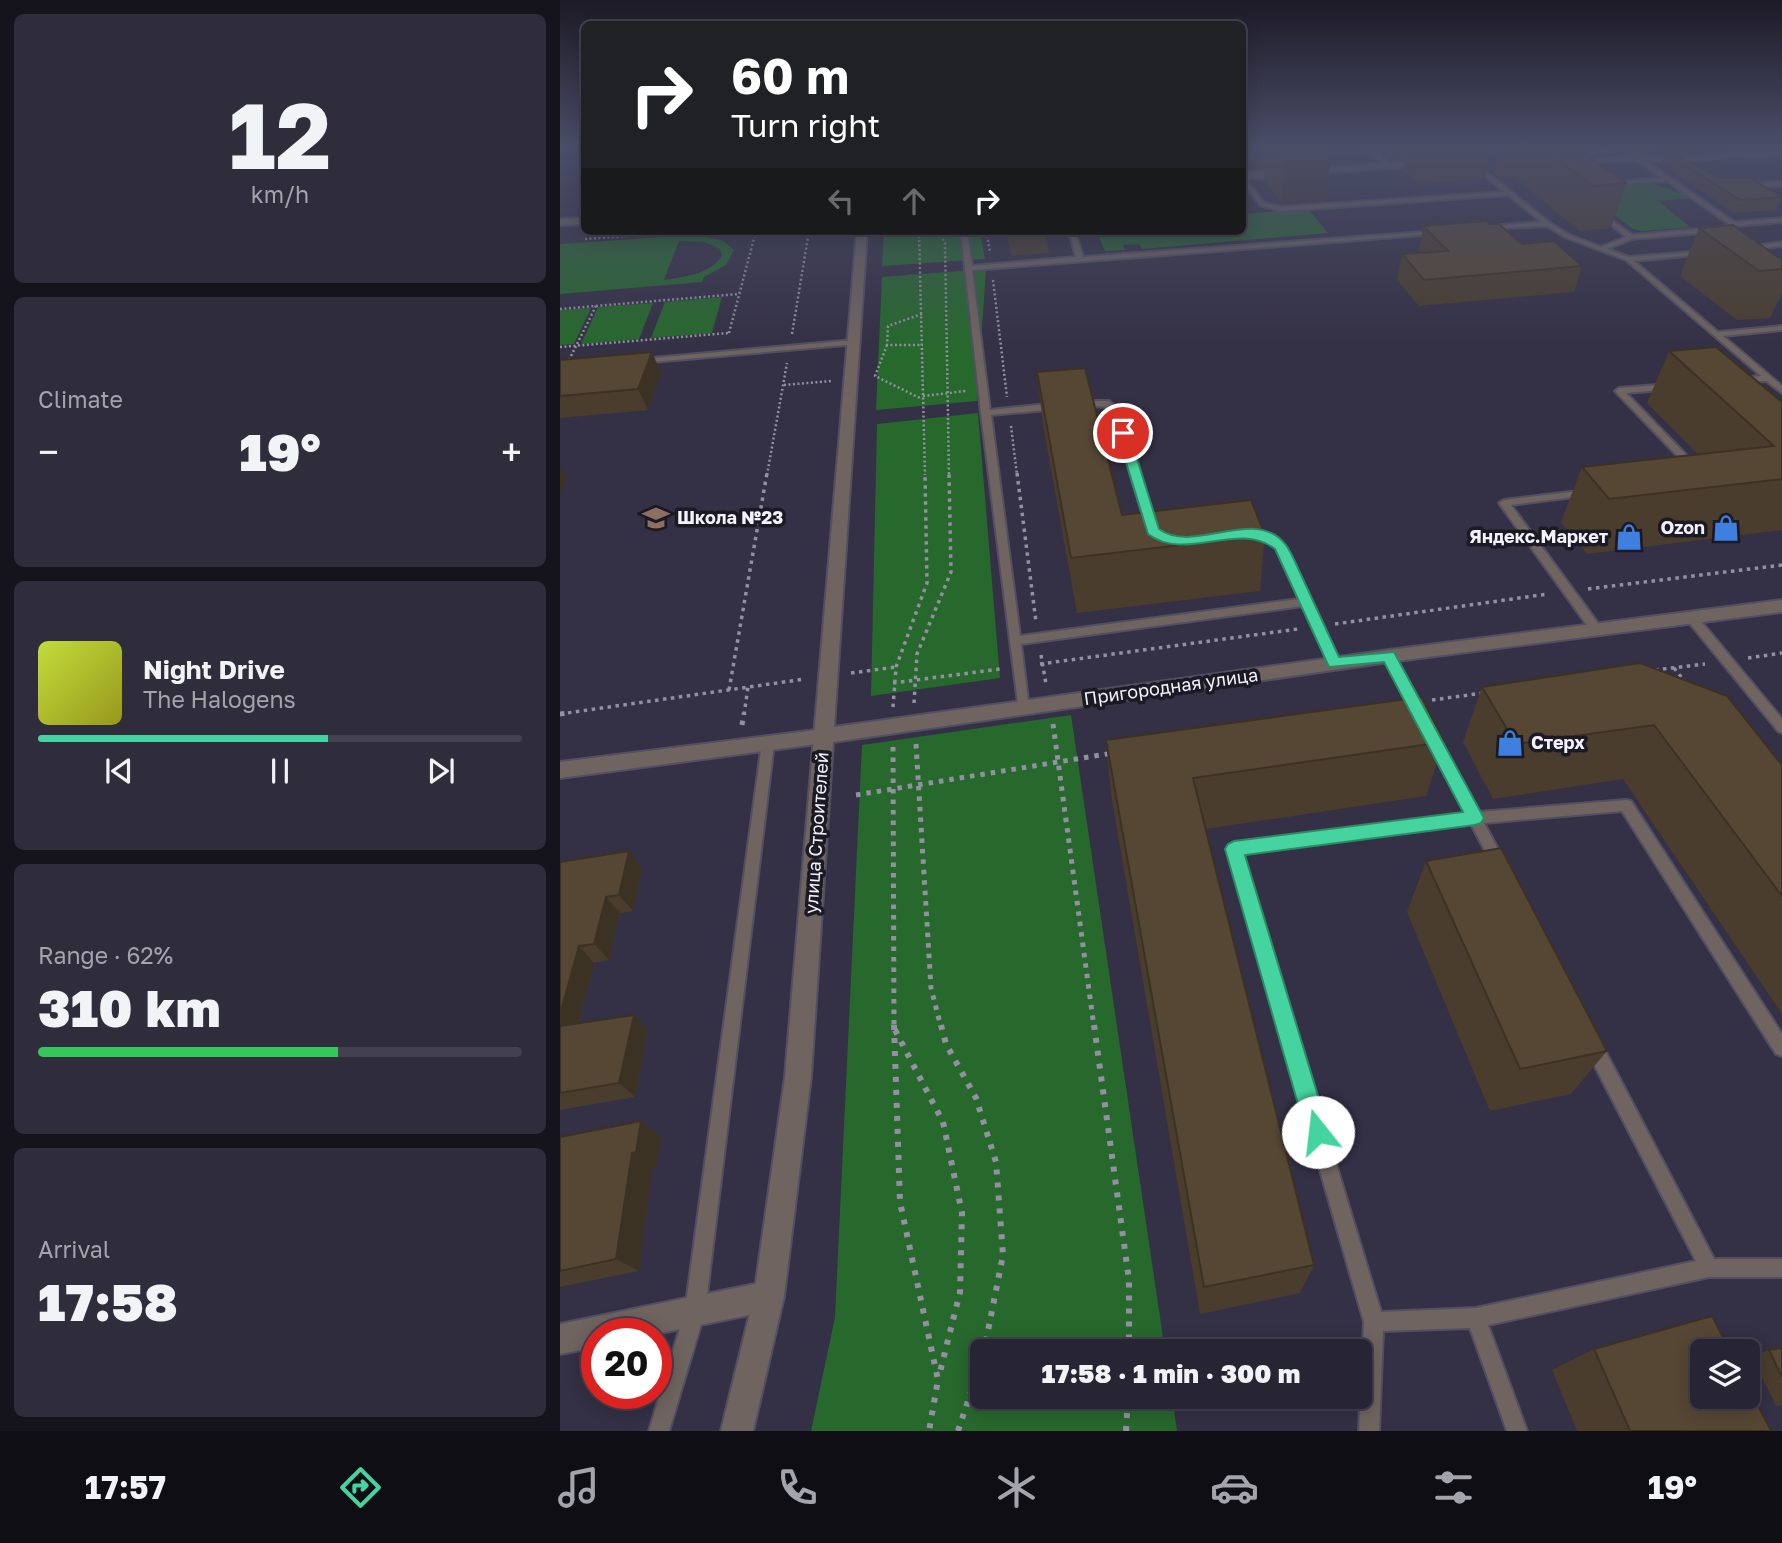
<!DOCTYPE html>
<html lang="en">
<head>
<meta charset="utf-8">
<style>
  body { margin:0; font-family:"Golos Text",sans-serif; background:#2f2c3c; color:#f1f3f6; height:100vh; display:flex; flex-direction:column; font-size:26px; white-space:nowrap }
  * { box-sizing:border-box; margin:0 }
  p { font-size:23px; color:#a4a4ac }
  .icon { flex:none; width:38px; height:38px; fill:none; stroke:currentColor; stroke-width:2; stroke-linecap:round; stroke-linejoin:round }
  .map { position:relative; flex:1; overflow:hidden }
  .side { display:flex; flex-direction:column; gap:14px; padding:14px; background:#15141d; width:560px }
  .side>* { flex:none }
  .guide { position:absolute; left:21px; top:21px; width:665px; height:214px; border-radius:10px; box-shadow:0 4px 18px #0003,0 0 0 2px #43414f; background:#202124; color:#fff; overflow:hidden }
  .tools { position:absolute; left:1130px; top:1339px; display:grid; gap:14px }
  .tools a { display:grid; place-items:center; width:70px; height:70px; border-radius:10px; background:#272434; box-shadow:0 4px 18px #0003,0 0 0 2px #43414f; font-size:35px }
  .speed { position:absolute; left:21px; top:1318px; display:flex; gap:14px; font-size:35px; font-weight:700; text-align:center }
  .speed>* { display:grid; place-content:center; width:91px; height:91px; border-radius:50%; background:#272434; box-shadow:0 4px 18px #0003,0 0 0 2px #43414f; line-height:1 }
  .speed .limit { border:10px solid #d22; background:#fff; color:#111 }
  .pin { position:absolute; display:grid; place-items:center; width:60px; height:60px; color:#fff; margin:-30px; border:4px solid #fff; border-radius:50%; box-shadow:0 2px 7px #0007 }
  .me { position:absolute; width:77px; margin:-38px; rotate:344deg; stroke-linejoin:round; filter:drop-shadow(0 0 5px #0008) }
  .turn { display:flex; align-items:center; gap:24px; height:147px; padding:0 35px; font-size:32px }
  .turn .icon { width:91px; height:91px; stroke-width:2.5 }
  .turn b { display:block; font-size:49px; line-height:60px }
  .lanes { display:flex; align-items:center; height:66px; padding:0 35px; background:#0003; justify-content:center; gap:35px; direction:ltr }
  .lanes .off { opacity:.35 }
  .big { font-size:52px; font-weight:800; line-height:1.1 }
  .side .tile { flex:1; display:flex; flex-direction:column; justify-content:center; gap:10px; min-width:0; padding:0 24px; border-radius:10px; background:#2f2c3c }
  .side .dial { align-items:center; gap:0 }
  .dial b { font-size:91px; line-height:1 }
  .song { display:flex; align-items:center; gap:21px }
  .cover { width:84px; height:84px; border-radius:10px; background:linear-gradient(135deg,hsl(70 70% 55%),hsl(60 70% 35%)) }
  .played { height:7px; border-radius:4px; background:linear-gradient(90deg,#45d49f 60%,#43414f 60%) }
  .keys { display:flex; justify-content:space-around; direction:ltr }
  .heat { display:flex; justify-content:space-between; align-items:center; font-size:38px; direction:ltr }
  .charge { height:10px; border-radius:5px; background:linear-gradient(90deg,#34c759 62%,#43414f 0) }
  .trip { position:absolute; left:410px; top:1339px; width:402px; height:70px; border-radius:10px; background:#272434; box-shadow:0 4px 18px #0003,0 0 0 2px #43414f; font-weight:800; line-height:70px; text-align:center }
  .tab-bar { display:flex; height:112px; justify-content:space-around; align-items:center; background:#100e15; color:#a4a4ac }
  .tab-bar .icon { width:49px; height:49px }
  .tab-bar .current { color:#45d49f }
  .tab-bar b { font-size:32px; color:#f1f3f6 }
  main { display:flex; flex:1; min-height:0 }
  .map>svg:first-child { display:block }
</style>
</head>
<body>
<main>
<section class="side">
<div class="tile dial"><b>12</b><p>km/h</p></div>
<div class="tile"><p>Climate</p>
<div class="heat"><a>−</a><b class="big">19°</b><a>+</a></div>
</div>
<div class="tile">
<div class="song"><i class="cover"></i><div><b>Night Drive</b><p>The Halogens</p></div></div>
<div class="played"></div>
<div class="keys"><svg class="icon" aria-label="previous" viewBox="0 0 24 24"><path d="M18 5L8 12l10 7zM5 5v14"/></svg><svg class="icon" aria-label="pause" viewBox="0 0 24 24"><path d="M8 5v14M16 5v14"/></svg><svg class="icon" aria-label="next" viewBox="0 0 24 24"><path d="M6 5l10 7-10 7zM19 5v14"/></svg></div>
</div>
<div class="tile"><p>Range · 62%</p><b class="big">310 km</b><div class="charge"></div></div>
<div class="tile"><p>Arrival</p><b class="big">17:58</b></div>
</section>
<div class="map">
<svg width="1222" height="1431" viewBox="0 0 1222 1431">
  <rect width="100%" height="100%" fill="#343045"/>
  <!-- green -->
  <path fill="#27682d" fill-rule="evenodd" d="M1090,183l45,15 -37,3 32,26 -47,4 -10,-2 -53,-41z
    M748,209l20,24 -186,16 -3,-5 -16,1 2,5 -20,1 -9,-20h146l1,-17z
    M324,231h96l5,28 -103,7z
    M134,235l28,5 12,10 -8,15 -22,12 -2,5 -142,12v-50zM119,241l26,1 15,7 2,7c-12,18 -38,21 -58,24z
    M426,269l-9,132 -101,9 6,-133z
    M162,297l-10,36 -61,5 14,-36z
    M93,303l-14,36 -58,5 17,-37z
    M31,308l-17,36 -14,1v-35z
    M418,413l22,265 -129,18 6,-272z
    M511,715l94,636h-183v45l190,1 5,34h-366l24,-114 27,-572z"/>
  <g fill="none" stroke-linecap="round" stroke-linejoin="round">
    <defs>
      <path id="service" d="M806,147h7l16,17v2h-4z
        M1222,150v4l-105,7 2,2 -3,2 -6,-3 -26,-2 90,62 48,-4v4l-47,4 -10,5 -93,8 -25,10 22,8 77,-6 1,1 -3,2 -70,7 84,71 64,-6v4l-59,6 59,50v7l-16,-12 -29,1 -1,-2 4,-2 21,-2 -135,-116 -61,-23 -18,-11 -60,3v-2l2,-1 53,-4 -34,-27 -227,16 -21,-6 -18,-24v-7l22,29 17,4 223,-15 -32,-27 2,-3 76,61 19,12 32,12 25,-10 -27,-22v-2l2,-1 31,23 91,-8 6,-3 -62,-43 -60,4 2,-3 53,-4 -26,-18 -56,4 -2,-3 58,-6 35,3z
        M1222,182v4l-35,1 -3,-2 3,-2z
        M401,231h6l5,35 104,-9 -7,-26h6l8,26 355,-26v2l-2,1 -464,36 18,140 68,-7 4,3 -4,3 -67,6 29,221 279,-37 -22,-50 -13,-10 -18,-3 -1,-2c14,-9 31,3 41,13l54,116 -2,3h-8l-27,-60 -282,38 8,64 -2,3h-8l-38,-298z
        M1222,242v4l-35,4 -3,-2z
        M294,340l4,2 -1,2 -216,19 -4,-2 4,-2z
        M1110,384l3,1v4l-47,4 70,72v4h-6l-75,-78 4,-3z
        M549,401l10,8 37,117 -1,2h-8l-1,-2 -35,-116c-10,-8 -26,0 -36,-6l4,-3z
        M1027,490l3,1v4l-79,10 89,121 2,3 -2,3h-8l-93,-129 5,-3z
        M1131,613l4,1 87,105v14l-4,-2 -91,-111 -2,-3z
        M829,652l6,4 30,56 -2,3 -4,2 -6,-5 -30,-56z
        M874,736l4,2 41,74 147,-12 5,1 151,233v22l-6,-2 -154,-243 -138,12 22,41 -2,4 -5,2 -5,-2 -23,-44 -229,30 139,458 95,-4 220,-47 -109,-210 -2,-6 2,-6 6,-2 6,2 115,220h68v18h-73l-221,48 39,106h-20l-37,-103 -87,3 -4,100h-20l5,-109 -137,-473 2,-4 5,-2 232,-29 -38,-73 2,-3z
        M208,738l4,2 2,3 -69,568 -36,120h-20l36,-120 77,-568 2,-3z"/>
      <path id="minor" d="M1049,147h46l-87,9 -4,-3z
        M873,160v4l-3,1 -188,14v-6z
        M24,218v6l-24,1v-6z
        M264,729l7,2 3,5 -3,5 -7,2 -264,35v-16z
        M209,1281l11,4 4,11 -4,11 -11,4 -113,23h-59v13l-37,7v-30z"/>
      <path id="tertiary" d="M297,231h10l-33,496 555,-77 393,-50v12l-393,50 -556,80 -22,335 -27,219 -31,135h-32l33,-135 31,-219z"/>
    </defs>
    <!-- service casing -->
    <use href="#service" stroke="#534f63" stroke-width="4"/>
    <!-- minor casing -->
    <use href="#minor" stroke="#534f63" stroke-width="4"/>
    <!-- tertiary casing -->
    <use href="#tertiary" stroke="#534f63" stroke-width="4"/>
    <!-- path-far3 -->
    <path stroke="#9390a2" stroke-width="2.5" stroke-dasharray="2 2.5" stroke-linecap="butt" d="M359,231l6,244
      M378,231l7,12 4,232
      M426,231l4,20
      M25,239l109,-8
      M433,280l14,117
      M0,309l179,-15
      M362,314l-34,12 -1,19h36
      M169,333l27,-102
      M232,334l17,-103
      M327,345l-12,31 47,23
      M0,347l169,-14
      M7,364l29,-58
      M224,385l47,-4
      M363,396l43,-5
      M451,426l6,49
      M207,475l20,-112"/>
    <!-- path-far2 -->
    <path stroke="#9390a2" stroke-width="3.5" stroke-dasharray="3.5 4.5" stroke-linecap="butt" d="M457,473l19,149
      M1028,589l194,-24
      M775,624l213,-30
      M481,655l5,29
      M1188,658l34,-5
      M480,664l258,-35
      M1114,668l12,15
      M1095,670l50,-6
      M291,673l45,-6
      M333,683l107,-14
      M169,690l38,-217
      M872,700l51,-7
      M354,703l3,-49 34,-82 -2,-99
      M333,707l3,-40 31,-84 -2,-110
      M0,714l245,-35
      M184,715l4,-28"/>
    <!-- path-far1 -->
    <path stroke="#9390a2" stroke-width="5" stroke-dasharray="4.5 6" stroke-linecap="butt" d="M0,714l7,-1
      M493,724l41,303
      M182,725l2,-12
      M356,744l15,244 10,39
      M333,747l1,280
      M296,795l257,-42"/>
    <!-- path -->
    <path stroke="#9390a2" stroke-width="6" stroke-dasharray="5 8" stroke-linecap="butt" d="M334,1025l6,177 38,178 -9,51
      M381,1025l5,19 30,54 20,64 7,93 -19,96
      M534,1025l35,255v71
      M335,1030l48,92 19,91 -2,79 -21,84
      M398,1431l24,-72
      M566,1431l2,-35"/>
    <!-- service -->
    <use href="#service" fill="#6f645f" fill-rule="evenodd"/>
    <!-- minor -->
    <use href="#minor" fill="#6f645f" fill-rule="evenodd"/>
    <!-- tertiary -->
    <use href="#tertiary" fill="#6f645f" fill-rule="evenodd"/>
  </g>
  <!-- wall -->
  <path fill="#4a3d2d" d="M682,147h79l10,10 -5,43 -44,4 -18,-24v-11h-8l-14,-17z
    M821,147h213l-3,11 35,25 -15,45 -32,3 -56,-47 -10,-7 -13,1 -6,-5 5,-21 -8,1 -6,26 -67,5 -15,-15 2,-10 -12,1z
    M1105,152l55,26 62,19 -6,13 -42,3 -73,-49z
    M930,224l32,20 60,22 -8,26 -155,14 -22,-26 5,-26 19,-1 -2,-2 4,-25z
    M1139,228l83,32v33l-12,25 -33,2 -57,-44z
    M446,231h40l3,22 -38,3z
    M1109,351l113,51v128l-195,24 -26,-32 21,-55 116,-13 -51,-51z
    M0,360l101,13 -13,37 -88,8z
    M477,372l85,143 143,20 -5,56 -183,22 -34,-188z
    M1080,663l142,102v249l-159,-235 -130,20 -30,-57 19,-55z
    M546,740l338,2 -18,54 -220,33 108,436 -14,28 -100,21 -89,-520z
    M69,851l13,18 -9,42 -13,2 -11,47 -15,3 -15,60 69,7 -13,67 -75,13v-248z
    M866,861l181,190 -36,43 -81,17 -83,-199z
    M0,1137h101l-5,30 -4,1 -13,103 -79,16z
    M1222,1348v57l-6,1 -24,-50 17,-6z
    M1034,1349l177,82h-194l-25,-61z"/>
  <!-- shaded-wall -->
  <path fill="#3c3224" d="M771,157l-5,43 -44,4 3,-44z
    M92,352l9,21 -13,37 -10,-21z
    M0,466l7,13 -7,17z
    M69,851l13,18 -9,42 -14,-16z
    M46,897l14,16 -11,47 -15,-16z
    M19,946l15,17 -20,79 -14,-12v-15z
    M74,1015l14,15 -13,67 -16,-14z
    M81,1121l20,16 -5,30 -4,1 -13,103 -23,-12 16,-106z"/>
  <!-- building -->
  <path fill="#564734" stroke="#3c3224" stroke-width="2" d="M715,147h46l10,10 -46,3z
    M982,147h33l51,36 -33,3z
    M1105,152l7,1 48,25h30l32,19 -42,3z
    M926,221l4,3h9l23,20 32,-3 28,25 -158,14 -22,-26 46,-3 -25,-25z
    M1173,225l49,35v9l-23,2 -60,-43z
    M1156,347l66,55v77l-173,20 -27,-32 192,-21 -105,-95z
    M92,352l-14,37 -78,7v-36z
    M525,368l37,147 129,-15 14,35 -194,23 -34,-186z
    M1080,663l87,33 55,69v131l-128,-171 -138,19 -34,-57z
    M862,697l22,45 -251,36 121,487 -110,22 -98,-547z
    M941,848l106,203 -87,18 -94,-208z
    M69,851l-10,44 -13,2 -12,47 -15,2 -19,69v-153z
    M74,1015l-15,68 -59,10v-67z
    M81,1121l-5,31 -4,1 -16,106 -56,12v-134z
    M1152,1316l18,35h-27v45h45v-10l23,45h-141l-36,-82z
    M1222,1348v29l-13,-27z"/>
  <!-- sky -->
  <linearGradient id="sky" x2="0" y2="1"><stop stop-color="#1d1a26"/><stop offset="0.42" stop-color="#4a4e68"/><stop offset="1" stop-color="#4a4e68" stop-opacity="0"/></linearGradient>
  <rect width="1222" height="348" fill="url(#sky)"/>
  <!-- route -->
  <path fill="#45d49f" stroke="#2d8a67" stroke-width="2" d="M563,430l6,3 30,96c35,26 97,-24 127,16 7,10 12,24 17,34 12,26 24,52 36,78l55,-5 90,166 -3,5 -6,2 -230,30 84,277 -4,8 -7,3 -8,-3 -4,-8 -81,-283 3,-5 6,-3 229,-29 -79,-150 -55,5 -54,-118c-37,-29 -89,14 -127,-15l-31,-101z"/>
  <!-- icons -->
  <defs>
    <symbol id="school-bare" viewBox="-9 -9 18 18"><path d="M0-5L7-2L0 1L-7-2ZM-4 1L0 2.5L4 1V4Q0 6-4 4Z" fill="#8d6e63" stroke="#1b1a23" stroke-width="2.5" paint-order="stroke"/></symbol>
    <symbol id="shop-bare" viewBox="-9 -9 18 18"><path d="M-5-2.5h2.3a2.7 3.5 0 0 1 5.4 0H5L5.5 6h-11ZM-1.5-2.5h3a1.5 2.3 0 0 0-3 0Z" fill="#3f7fe0" stroke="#1b1a23" stroke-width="2.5" paint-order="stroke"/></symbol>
  </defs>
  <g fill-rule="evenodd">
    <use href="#school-bare" x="77" y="499" width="38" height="38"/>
    <use href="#shop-bare" x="1147" y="509" width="38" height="38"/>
    <use href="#shop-bare" x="1050" y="518" width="38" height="38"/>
    <use href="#shop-bare" x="931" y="724" width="38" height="38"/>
  </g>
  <g text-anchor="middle" stroke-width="7" stroke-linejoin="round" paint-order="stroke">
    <!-- poi labels -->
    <g font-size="18" font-weight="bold" fill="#f3f1ff" stroke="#1b1a23" text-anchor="start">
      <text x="117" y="524">Школа №23</text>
      <text x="1145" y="534" text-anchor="end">Ozon</text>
      <text x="1048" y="543" text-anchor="end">Яндекс.Маркет</text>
      <text x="971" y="749">Стерх</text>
    </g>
    <!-- street labels -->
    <g font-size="18" fill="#f3f1ff" stroke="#1b1a23">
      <text transform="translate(611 687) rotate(-8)" y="6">Пригородная улица</text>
      <text transform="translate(257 833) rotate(-86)" y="6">улица Строителей</text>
    </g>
  </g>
</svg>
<div class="tools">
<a><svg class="icon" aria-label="layers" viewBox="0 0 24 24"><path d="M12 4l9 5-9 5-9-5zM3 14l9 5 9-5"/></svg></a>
</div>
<div class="speed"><div class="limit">20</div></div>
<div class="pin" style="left:563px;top:433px;background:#d93025"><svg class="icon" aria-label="arrive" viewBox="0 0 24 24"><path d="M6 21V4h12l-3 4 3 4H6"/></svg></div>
<svg class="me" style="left:758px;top:1132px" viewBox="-20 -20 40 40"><circle r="19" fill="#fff"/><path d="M0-13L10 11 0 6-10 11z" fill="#45d49f"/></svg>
<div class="trip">17:58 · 1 min · 300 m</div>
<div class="guide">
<div class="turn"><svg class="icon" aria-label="right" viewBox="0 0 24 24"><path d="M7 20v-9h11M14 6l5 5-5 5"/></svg><div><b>60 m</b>Turn right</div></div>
<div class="lanes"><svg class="icon off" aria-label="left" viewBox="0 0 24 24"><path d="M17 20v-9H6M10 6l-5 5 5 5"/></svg><svg class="icon off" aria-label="ahead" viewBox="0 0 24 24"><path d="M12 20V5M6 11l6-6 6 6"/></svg><svg class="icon" aria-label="right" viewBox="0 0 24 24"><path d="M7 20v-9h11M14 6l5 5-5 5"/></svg></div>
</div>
</div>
</main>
<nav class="tab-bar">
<b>17:57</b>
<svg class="icon current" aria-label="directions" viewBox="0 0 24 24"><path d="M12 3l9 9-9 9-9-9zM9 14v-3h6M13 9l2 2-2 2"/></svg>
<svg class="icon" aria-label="music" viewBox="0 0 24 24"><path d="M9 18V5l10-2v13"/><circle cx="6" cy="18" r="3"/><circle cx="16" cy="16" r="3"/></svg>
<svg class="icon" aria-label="phone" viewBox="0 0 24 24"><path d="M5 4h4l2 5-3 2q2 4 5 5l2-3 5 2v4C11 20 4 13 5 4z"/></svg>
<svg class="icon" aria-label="climate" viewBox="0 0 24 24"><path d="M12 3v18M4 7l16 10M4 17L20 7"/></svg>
<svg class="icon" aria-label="car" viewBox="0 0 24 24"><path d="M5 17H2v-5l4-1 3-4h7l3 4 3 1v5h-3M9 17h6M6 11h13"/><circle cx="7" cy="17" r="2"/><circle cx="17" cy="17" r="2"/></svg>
<svg class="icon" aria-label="filters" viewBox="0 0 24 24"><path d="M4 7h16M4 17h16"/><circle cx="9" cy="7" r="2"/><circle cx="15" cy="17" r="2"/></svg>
<b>19°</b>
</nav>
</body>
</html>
